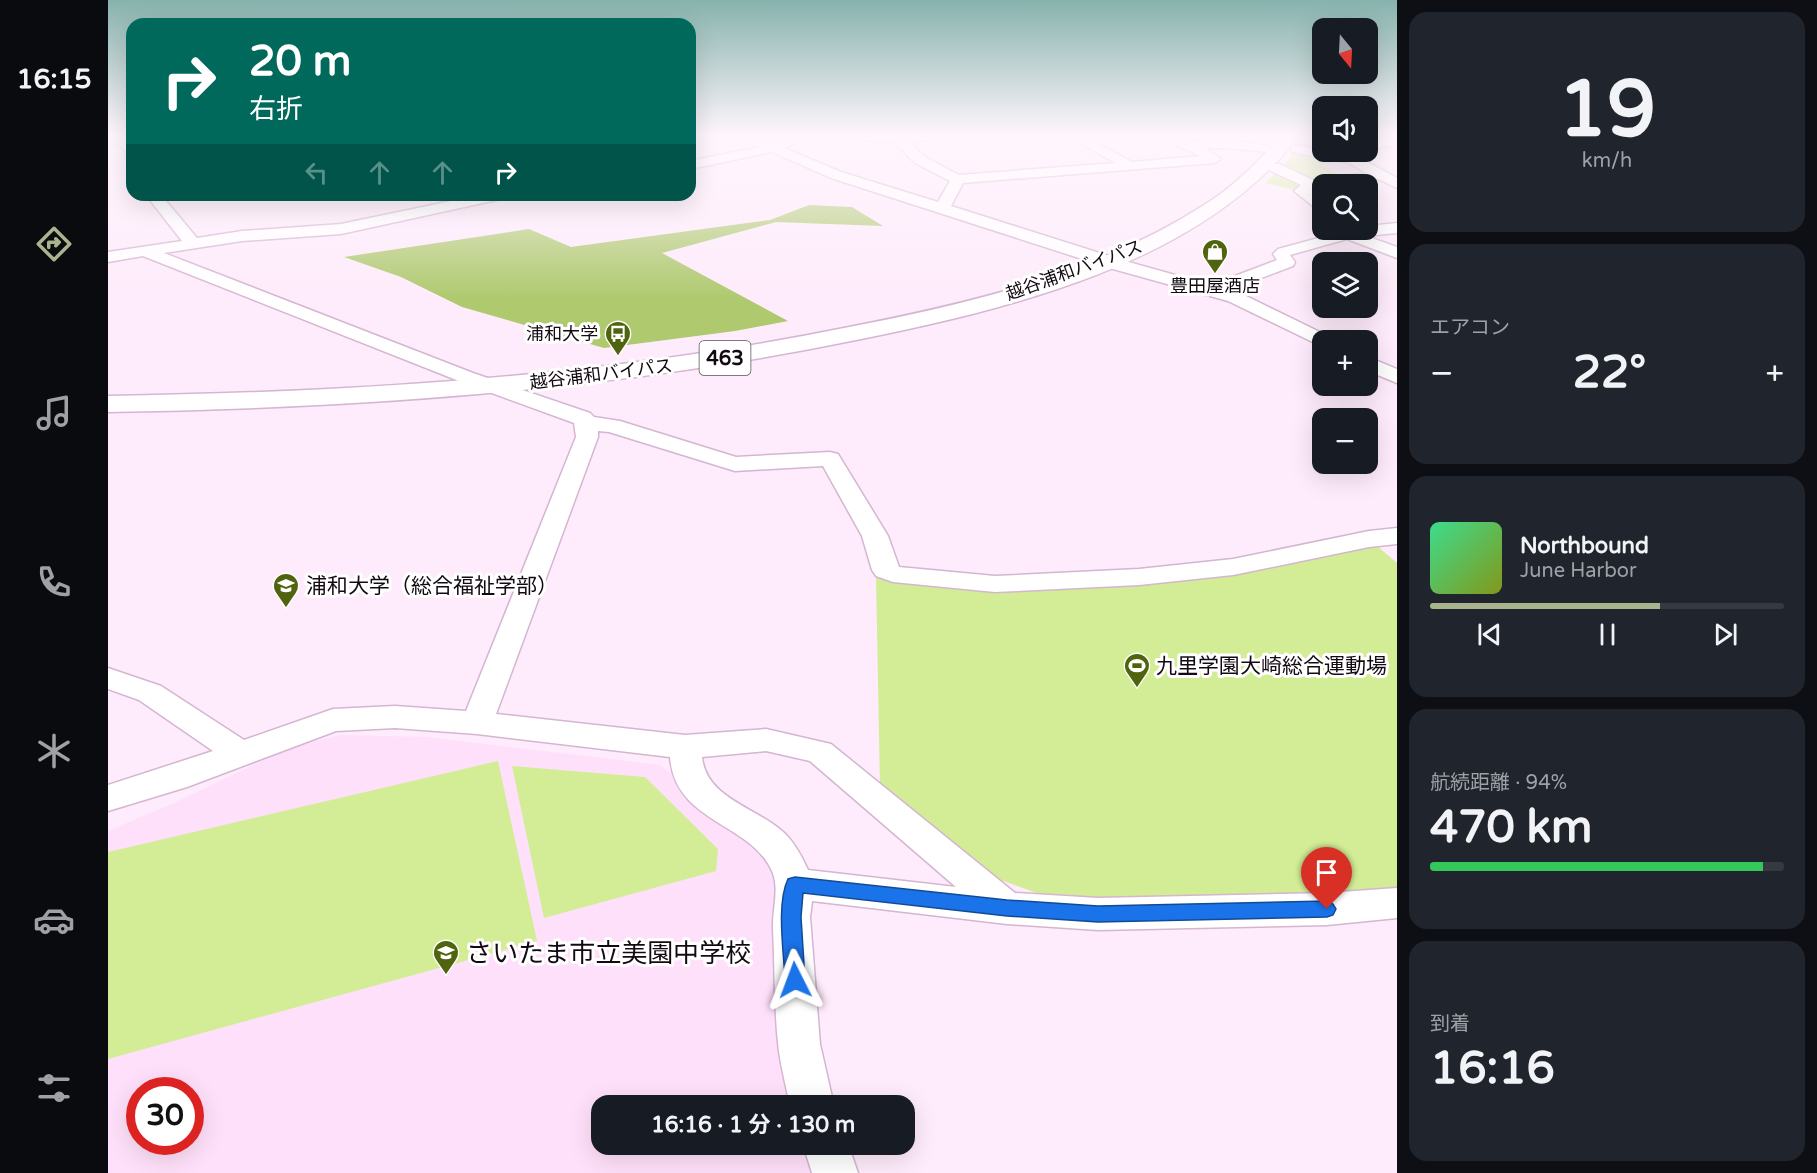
<!DOCTYPE html>
<html lang="ja">
<head>
<meta charset="utf-8">
<style>
  body { margin:0; font-family:"Varela Round","Noto Sans JP",sans-serif; background:#20242c; color:#f1f3f6; height:100vh; display:flex; flex-direction:column; font-size:22px; white-space:nowrap }
  * { box-sizing:border-box; margin:0 }
  p { font-size:20px; color:#9ea1a6 }
  .icon { flex:none; width:33px; height:33px; fill:none; stroke:currentColor; stroke-width:2; stroke-linecap:round; stroke-linejoin:round }
  .map { position:relative; flex:1; overflow:hidden }
  .side { display:flex; flex-direction:column; gap:12px; padding:12px; background:#0d0f14; width:420px }
  .side>* { flex:none }
  .guide { position:absolute; left:18px; top:18px; width:570px; height:183px; border-radius:18px; box-shadow:0 6px 24px #0002; background:#00695c; color:#fff; overflow:hidden }
  .needle { width:39px; rotate:162deg }
  .fabs { position:absolute; left:1204px; top:18px; display:grid; gap:12px }
  .fabs a { display:grid; place-items:center; width:66px; height:66px; border-radius:12px; background:#171b24; box-shadow:0 6px 24px #0002; font-size:30px }
  .speed { position:absolute; left:18px; top:1077px; display:flex; gap:12px; font-size:30px; font-weight:700; text-align:center }
  .speed>* { display:grid; place-content:center; width:78px; height:78px; border-radius:50%; background:#171b24; box-shadow:0 6px 24px #0002; line-height:1 }
  .speed .limit { border:9px solid #d22; background:#fff; color:#111 }
  .pin { position:absolute; display:grid; place-items:center; width:51px; height:51px; color:#fff; margin:-62px -26px; border-radius:50% 50% 50% 0; rotate:-45deg; box-shadow:0 0 6px #0007 }
  .pin .icon { rotate:45deg }
  .me { position:absolute; width:66px; margin:-33px; rotate:357deg; stroke-linejoin:round; filter:drop-shadow(0 0 4px #0008) }
  .turn { display:flex; align-items:center; gap:21px; height:126px; padding:0 24px; font-size:27px }
  .turn .icon { width:78px; height:78px; stroke-width:2.5 }
  .turn b { display:block; font-size:42px; line-height:51px }
  .lanes { display:flex; align-items:center; height:57px; padding:0 24px; background:#0003; justify-content:center; gap:30px; direction:ltr }
  .lanes .off { opacity:.35 }
  .big { font-size:45px; font-weight:700; line-height:1.1 }
  .side .tile { flex:1; display:flex; flex-direction:column; justify-content:center; gap:9px; min-width:0; padding:0 21px; border-radius:18px; background:#20242c }
  .side .dial { align-items:center; gap:0 }
  .dial b { font-size:78px; line-height:1 }
  .song { display:flex; align-items:center; gap:18px }
  .cover { width:72px; height:72px; border-radius:9px; background:linear-gradient(135deg,hsl(150 70% 55%),hsl(70 70% 35%)) }
  .played { height:6px; border-radius:3px; background:linear-gradient(90deg,#a9b38e 65%,#363941 65%) }
  .keys { display:flex; justify-content:space-around; direction:ltr }
  .heat { display:flex; justify-content:space-between; align-items:center; font-size:33px; direction:ltr }
  .charge { height:9px; border-radius:4px; background:linear-gradient(90deg,#34c759 94%,#363941 0) }
  .trip { position:absolute; left:483px; top:1095px; width:324px; height:60px; border-radius:18px; background:#171b24; box-shadow:0 6px 24px #0002; font-weight:700; line-height:60px; text-align:center }
  main { display:flex; flex:1; min-height:0 }
  .menu { display:flex; flex-direction:column; width:108px; justify-content:space-around; align-items:center; background:#090b0e; color:#9ea1a6 }
  .menu .icon { width:42px; height:42px }
  .menu .active { color:#a9b38e }
  .menu b { font-size:27px; color:#f1f3f6 }
  .map>svg:first-child { display:block }
</style>
</head>
<body>
<main>
<nav class="menu">
<b>16:15</b>
<svg class="icon active" aria-label="directions" viewBox="0 0 24 24"><path d="M12 3l9 9-9 9-9-9zM9 14v-3h6M13 9l2 2-2 2"/></svg>
<svg class="icon" aria-label="music" viewBox="0 0 24 24"><path d="M9 18V5l10-2v13"/><circle cx="6" cy="18" r="3"/><circle cx="16" cy="16" r="3"/></svg>
<svg class="icon" aria-label="phone" viewBox="0 0 24 24"><path d="M5 4h4l2 5-3 2q2 4 5 5l2-3 5 2v4C11 20 4 13 5 4z"/></svg>
<svg class="icon" aria-label="climate" viewBox="0 0 24 24"><path d="M12 3v18M4 7l16 10M4 17L20 7"/></svg>
<svg class="icon" aria-label="car" viewBox="0 0 24 24"><path d="M5 17H2v-5l4-1 3-4h7l3 4 3 1v5h-3M9 17h6M6 11h13"/><circle cx="7" cy="17" r="2"/><circle cx="17" cy="17" r="2"/></svg>
<svg class="icon" aria-label="filters" viewBox="0 0 24 24"><path d="M4 7h16M4 17h16"/><circle cx="9" cy="7" r="2"/><circle cx="15" cy="17" r="2"/></svg>
</nav>
<div class="map">
<svg width="1289" height="1173" viewBox="0 0 1289 1173">
  <rect width="100%" height="100%" fill="#feebfb"/>
  <!-- built -->
  <path fill="#ffe0fa" fill-rule="evenodd" d="M233,735l86,2 234,28 36,34 49,35 36,46 17,225 -197,1v38l210,1 10,28h-714v-342l66,-28 117,-56zM32,1090h50v52h-50z"/>
  <!-- green -->
  <path fill="#d2ed95" d="M1187,153l22,3 15,7 -11,2 24,12 -50,13 -30,-7z
    M1269,546l20,17v325l-113,9h-236l-61,-22 -107,-90 -4,-209 119,16 250,-19z
    M390,761l39,180 -429,118v-207z
    M404,766l133,11 73,72 -2,22 -172,47z"/>
  <!-- forest -->
  <path fill="#aec96e" d="M701,205l43,2 31,19 -107,-4 -114,31 126,68 -53,10 -131,17 -142,-41 -61,-30 -57,-20 185,-28 42,18 199,-27z"/>
  <g fill="none" stroke-linecap="round" stroke-linejoin="round">
    <defs>
      <path id="minor" d="M0,136h12l11,4 1,16 -5,-1 -6,-9 -13,-6z
        M632,136h17l16,7 20,-7h18l-27,12 57,24 97,30 12,-21 -35,-18 -21,-21 -36,-2 -6,-4h84l-6,4 -20,2 15,15 34,18 156,-12 -46,-27h15l48,26 68,-6 -42,-20h18l15,5 37,-1 35,5 5,1 1,3 -1,3 -40,-4h-23l16,11 -7,4 -251,20 -12,23 174,55 86,24 66,-25 -4,-6 5,-5 70,-19h20v-4l29,-3v10l-31,3 31,11v11l-50,-19 -57,16 5,7 -2,4 -63,24 10,3 90,44 2,3h-9v7l-95,-46 -115,-32 -282,-91 -59,-26 -82,17v-8l70,-14z
        M1289,137v8l-29,5v-8z
        M1189,145l61,12 39,21v10l-19,-9 -55,5v3l-12,4 12,9v11l-5,-1 -24,-19 7,-6 -32,-15 -2,-3 2,-3h10l34,16 53,-7 -17,-10 -57,-11 -1,-3 1,-3z
        M38,195h15l36,43 45,-7 99,-7 139,-29h28l-7,4 -160,35 -99,7 -78,12 309,120 117,40 4,4 26,4 116,36 94,-5 8,2 50,82 11,31 96,9 144,-7 94,-10 136,-28 28,-3v16l-28,3 -136,28 -94,10 -144,7 -102,-10 -17,-6 -4,-6 -10,-34 -39,-70 -88,5 -126,-39 -11,-1v6l-102,277 189,21 81,-6 65,15 184,149 83,5 229,-5 70,-5v30l-70,7 -229,5 -91,-6 -195,-23 -2,16 10,127 14,62h-44c-4,-21 -10,-42 -12,-63 -4,-38 -3,-76 -5,-114 -1,-20 7,-39 -1,-58 -22,-49 -97,-48 -102,-114l-193,-23 -82,-6 -59,3 -149,56 -79,24v-26l105,-34 -74,-51 -31,-11v-21l53,18 83,54 89,-31 62,-3 71,5 110,-274 -2,-14 -115,-42 -316,-125 -35,6v-10l74,-11zM658,751l44,10 146,126 -148,-17c-6,-13 -14,-29 -26,-39 -27,-24 -76,-33 -80,-74z
        M1260,357l29,12v14l-29,-12z
        M695,1144h45l10,29h-46z"/>
      <path id="highway" d="M1174,136h17c-101,130 -295,174 -448,205 -245,50 -493,67 -743,71v-16c247,-4 493,-19 736,-68 124,-24 253,-54 360,-123 30,-18 54,-44 78,-69z"/>
    </defs>
    <!-- minor casing -->
    <use href="#minor" stroke="#d4b6d0" stroke-width="3"/>
    <!-- highway casing -->
    <use href="#highway" stroke="#d4b6d0" stroke-width="3"/>
    <!-- minor -->
    <use href="#minor" fill="#fff" fill-rule="evenodd"/>
    <!-- highway -->
    <use href="#highway" fill="#fff" fill-rule="evenodd"/>
  </g>
  <!-- sky -->
  <linearGradient id="sky" x2="0" y2="1"><stop stop-color="#87b2ad"/><stop offset="0.45" stop-color="#fff6fd"/><stop offset="1" stop-color="#fff6fd" stop-opacity="0"/></linearGradient>
  <rect width="1289" height="300" fill="url(#sky)"/>
  <!-- route -->
  <path fill="#1a73e8" stroke="#114b97" stroke-width="1.5" d="M687,877l212,23 91,6 229,-5 6,3 3,5 -3,6 -6,2 -229,5 -91,-6 -204,-23 -2,24 4,63 -3,7 -7,2 -7,-2 -3,-7c-1,-27 -9,-76 3,-101z"/>
  <!-- icons -->
  <defs>
    <symbol id="shop-pin" viewBox="-11 -11 22 30"><path d="M0 17L-7.5 6A9.5 9.5 0 1 1 7.5 6Z" fill="#50640f" stroke="#fff"/><path d="M-5-2.5h2.3a2.7 3.5 0 0 1 5.4 0H5L5.5 6h-11ZM-1.5-2.5h3a1.5 2.3 0 0 0-3 0Z" fill="#fff"/></symbol>
    <symbol id="bus-pin" viewBox="-11 -11 22 30"><path d="M0 17L-7.5 6A9.5 9.5 0 1 1 7.5 6Z" fill="#50640f" stroke="#fff"/><path d="M-5-6H5V4H4V6H2V4H-2V6H-4V4H-5ZM-3.5-4V0h7V-4ZM-3.5 1.2v1.5H-2V1.2ZM2 1.2v1.5H3.5V1.2Z" fill="#fff"/></symbol>
    <symbol id="university-pin" viewBox="-11 -11 22 30"><path d="M0 17L-7.5 6A9.5 9.5 0 1 1 7.5 6Z" fill="#50640f" stroke="#fff"/><path d="M0-5L7-2L0 1L-7-2ZM-4 1L0 2.5L4 1V4Q0 6-4 4Z" fill="#fff"/></symbol>
    <symbol id="stadium-pin" viewBox="-11 -11 22 30"><path d="M0 17L-7.5 6A9.5 9.5 0 1 1 7.5 6Z" fill="#50640f" stroke="#fff"/><path d="M0-5a6.5 5 0 1 0 0 10a6.5 5 0 1 0 0-10ZM-3.5-1.8h7v3.6h-7Z" fill="#fff"/></symbol>
    <symbol id="school-pin" viewBox="-11 -11 22 30"><path d="M0 17L-7.5 6A9.5 9.5 0 1 1 7.5 6Z" fill="#50640f" stroke="#fff"/><path d="M0-5L7-2L0 1L-7-2ZM-4 1L0 2.5L4 1V4Q0 6-4 4Z" fill="#fff"/></symbol>
  </defs>
  <g fill-rule="evenodd">
    <use href="#shop-pin" x="1092" y="237" width="30" height="40"/>
    <use href="#bus-pin" x="495" y="319" width="30" height="40"/>
    <use href="#university-pin" x="163" y="571" width="30" height="40"/>
    <use href="#stadium-pin" x="1014" y="651" width="30" height="40"/>
    <use href="#school-pin" x="323" y="938" width="30" height="40"/>
  </g>
  <g text-anchor="middle" stroke-width="6" stroke-linejoin="round" paint-order="stroke">
    <!-- far-street labels -->
    <g font-size="18" fill="#130912" stroke="#fff">
      <text transform="translate(966 270) rotate(-20)" y="6">越谷浦和バイパス</text>
      <text transform="translate(493 374) rotate(-7)" y="6">越谷浦和バイパス</text>
    </g>
    <!-- far-poi labels -->
    <g font-size="18" fill="#130912" stroke="#fff">
      <text x="1107" y="292">豊田屋酒店</text>
      <text x="490" y="340" text-anchor="end">浦和大学</text>
    </g>
    <!-- shield labels -->
    <rect fill="#fff" stroke="#5a5359" stroke-width="1.5" x="591.5" y="341" width="51" height="34" rx="4.5"/>
    <g font-size="20" font-weight="bold" fill="#130912">
      <text x="617" y="365">463</text>
    </g>
    <!-- poi labels -->
    <g font-size="21" fill="#130912" stroke="#fff" text-anchor="start">
      <text x="198" y="593">浦和大学（総合福祉学部）</text>
      <text x="1048" y="673">九里学園大崎総合運動場</text>
    </g>
    <!-- near-poi labels -->
    <g font-size="26" fill="#130912" stroke="#fff" text-anchor="start">
      <text x="358" y="962">さいたま市立美園中学校</text>
    </g>
  </g>
</svg>
<div class="fabs">
<a><svg class="needle" viewBox="-14 -14 28 28"><path d="M0-13l5 13h-10z" fill="#e53935"/><path d="M0 13l5-13h-10z" fill="#9ea1a6"/></svg></a>
<a><svg class="icon" aria-label="sound" viewBox="0 0 24 24"><path d="M4 9h4l5-4v14l-5-4H4zM17 9q2 3 0 6"/></svg></a>
<a><svg class="icon" aria-label="search" viewBox="0 0 24 24"><circle cx="10" cy="10" r="6"/><path d="M15 15l6 6"/></svg></a>
<a><svg class="icon" aria-label="layers" viewBox="0 0 24 24"><path d="M12 4l9 5-9 5-9-5zM3 14l9 5 9-5"/></svg></a>
<a>+</a>
<a>−</a>
</div>
<div class="speed"><div class="limit">30</div></div>
<div class="pin" style="left:1219px;top:909px;background:#d93025"><svg class="icon" aria-label="arrive" viewBox="0 0 24 24"><path d="M6 21V4h12l-3 4 3 4H6"/></svg></div>
<svg class="me" style="left:687px;top:980px" viewBox="-20 -20 40 40"><path d="M0-17L14 15 0 8-14 15z" fill="#1a73e8" stroke="#fff" stroke-width="4"/></svg>
<div class="trip">16:16 · 1 分 · 130 m</div>
<div class="guide">
<div class="turn"><svg class="icon" aria-label="right" viewBox="0 0 24 24"><path d="M7 20v-9h11M14 6l5 5-5 5"/></svg><div><b>20 m</b>右折</div></div>
<div class="lanes"><svg class="icon off" aria-label="left" viewBox="0 0 24 24"><path d="M17 20v-9H6M10 6l-5 5 5 5"/></svg><svg class="icon off" aria-label="ahead" viewBox="0 0 24 24"><path d="M12 20V5M6 11l6-6 6 6"/></svg><svg class="icon off" aria-label="ahead" viewBox="0 0 24 24"><path d="M12 20V5M6 11l6-6 6 6"/></svg><svg class="icon" aria-label="right" viewBox="0 0 24 24"><path d="M7 20v-9h11M14 6l5 5-5 5"/></svg></div>
</div>
</div>
<section class="side">
<div class="tile dial"><b>19</b><p>km/h</p></div>
<div class="tile"><p>エアコン</p>
<div class="heat"><a>−</a><b class="big">22°</b><a>+</a></div>
</div>
<div class="tile">
<div class="song"><i class="cover"></i><div><b>Northbound</b><p>June Harbor</p></div></div>
<div class="played"></div>
<div class="keys"><svg class="icon" aria-label="previous" viewBox="0 0 24 24"><path d="M18 5L8 12l10 7zM5 5v14"/></svg><svg class="icon" aria-label="pause" viewBox="0 0 24 24"><path d="M8 5v14M16 5v14"/></svg><svg class="icon" aria-label="next" viewBox="0 0 24 24"><path d="M6 5l10 7-10 7zM19 5v14"/></svg></div>
</div>
<div class="tile"><p>航続距離 · 94%</p><b class="big">470 km</b><div class="charge"></div></div>
<div class="tile"><p>到着</p><b class="big">16:16</b></div>
</section>
</main>
</body>
</html>
